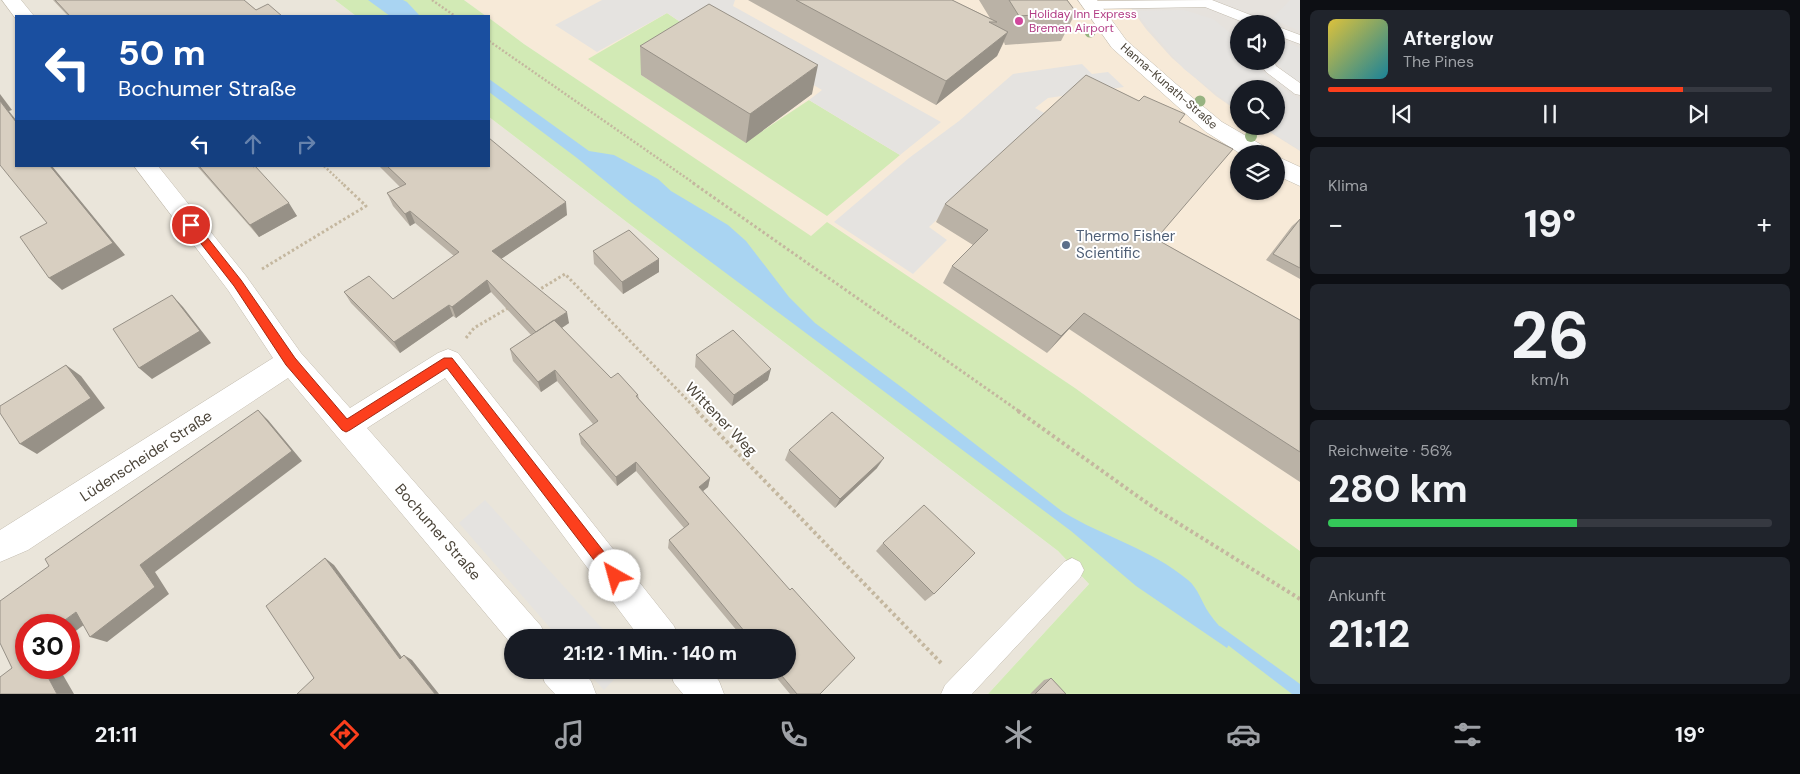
<!DOCTYPE html>
<html lang="de">
<head>
<meta charset="utf-8">
<style>
  body { margin:0; font-family:"DM Sans",sans-serif; background:#20242c; color:#f1f3f6; height:100vh; display:flex; flex-direction:column; font-size:19px; white-space:nowrap }
  * { box-sizing:border-box; margin:0 }
  p { font-size:16px; color:#9ea1a6 }
  .icon { flex:none; width:28px; height:28px; fill:none; stroke:currentColor; stroke-width:2; stroke-linecap:round; stroke-linejoin:round }
  .map { position:relative; flex:1; overflow:hidden }
  .details { display:flex; flex-direction:column; gap:10px; padding:10px; background:#0d0f14; width:500px }
  .details>* { flex:none }
  .guide { position:absolute; left:15px; top:15px; width:475px; height:152px; border-radius:0px; box-shadow:0 1px 4px #0004; background:#1a4fa0; color:#fff; overflow:hidden }
  .fabs { position:absolute; left:1230px; top:15px; display:grid; gap:10px }
  .fabs a { display:grid; place-items:center; width:55px; height:55px; border-radius:50%; background:#171b24; box-shadow:0 1px 4px #0004; font-size:25px }
  .speed { position:absolute; left:15px; top:614px; display:flex; gap:10px; font-size:25px; font-weight:700; text-align:center }
  .speed>* { display:grid; place-content:center; width:65px; height:65px; border-radius:50%; background:#171b24; box-shadow:0 1px 4px #0004; line-height:1 }
  .speed .limit { border:8px solid #d22; background:#fff; color:#111 }
  .pin { position:absolute; display:grid; place-items:center; width:42px; height:42px; color:#fff; margin:-21px; border:2px solid #fff; border-radius:50%; box-shadow:0 1px 5px #0007 }
  .me { position:absolute; width:55px; margin:-28px; rotate:322deg; stroke-linejoin:round; filter:drop-shadow(0 0 4px #0008) }
  .turn { display:flex; align-items:center; gap:18px; height:105px; padding:0 20px; font-size:22px }
  .turn .icon { width:65px; height:65px; stroke-width:2.5 }
  .turn b { display:block; font-size:35px; line-height:42px }
  .lanes { display:flex; align-items:center; height:48px; padding:0 20px; background:#0003; justify-content:center; gap:25px; direction:ltr }
  .lanes .off { opacity:.35 }
  .big { font-size:38px; font-weight:800; line-height:1.1 }
  .details .widget { flex:1; display:flex; flex-direction:column; justify-content:center; gap:8px; min-width:0; padding:0 18px; border-radius:8px; background:#20242c }
  .details .dial { align-items:center; gap:0 }
  .dial b { font-size:65px; line-height:1 }
  .song { display:flex; align-items:center; gap:15px }
  .cover { width:60px; height:60px; border-radius:8px; background:linear-gradient(135deg,hsl(50 70% 55%),hsl(190 70% 35%)) }
  .played { height:5px; border-radius:2px; background:linear-gradient(90deg,#fc3f1d 80%,#363941 80%) }
  .keys { display:flex; justify-content:space-around; direction:ltr }
  .heat { display:flex; justify-content:space-between; align-items:center; font-size:28px; direction:ltr }
  .charge { height:8px; border-radius:4px; background:linear-gradient(90deg,#34c759 56%,#363941 0) }
  .trip { position:absolute; left:504px; top:629px; width:292px; height:50px; border-radius:25px; background:#171b24; box-shadow:0 1px 4px #0004; font-weight:800; line-height:50px; text-align:center }
  .tab-bar { display:flex; height:80px; justify-content:space-around; align-items:center; background:#090b0e; color:#9ea1a6 }
  .tab-bar .icon { width:35px; height:35px }
  .tab-bar .selected { color:#fc3f1d }
  .tab-bar b { font-size:22px; color:#f1f3f6 }
  main { display:flex; flex:1; min-height:0 }
  .map>svg:first-child { display:block }
</style>
</head>
<body>
<main>
<div class="map">
<svg width="1300" height="694" viewBox="0 0 1300 694">
  <rect width="100%" height="100%" fill="#f6f3ec"/>
  <!-- residential -->
  <path fill="#eae5da" fill-rule="evenodd" d="M0,0h335l21,16h-340v150h473v-49l569,434 31,33 -101,110h-988zM26,625h43v43h-43zM512,638h276v32h-276z"/>
  <!-- commercial -->
  <path fill="#f7ead8" fill-rule="evenodd" d="M464,0h836v551l-225,-163 -248,-165 -16,14 -287,-193zM1239,24h37v37h-37zM1239,89h37v37h-37zM1239,154h37v37h-37z"/>
  <!-- industrial -->
  <path fill="#e6e2dd" fill-rule="evenodd" d="M1125,0h175v151l-40,-25h16v-37h-37v23l-23,-16 -44,-38 -26,-29zM1239,24h37v37h-37z"/>
  <!-- green -->
  <path fill="#d2eab5" d="M335,0h129l22,16h-130z
    M667,13l34,23 -60,39 105,67 63,-42 91,55 -73,61 -239,-157z
    M489,18l35,26 287,192 16,-14 248,166 225,163v143h-312l101,-110 -31,-33 -569,-434z"/>
  <!-- parking -->
  <path fill="#e5e3e0" d="M602,0h133l-2,6 208,116 -41,33 -91,-55 13,-10 -98,-58 -23,4 -34,-23 -70,39 -42,-27z
    M1290,0h10v31l-28,-12z
    M1184,10l29,9 26,21v21h13l25,24 23,15v50l-39,-24h15v-37h-37v22l-55,-42 -50,-58z
    M1276,38l24,10v37l-13,-10 -11,-14z
    M1082,64l10,10 16,-2 16,15 -76,11 -13,10 13,7 -119,112 18,13 -34,34 -79,-52 75,-64 50,-37 54,-47z
    M485,500l125,137h-52l-99,-114z
    M586,670h37l-19,20z"/>
  <!-- water -->
  <path fill="#a9d4f2" d="M368,0h35l4,2 13,14h-30z
    M489,79l100,72 25,4 44,24 13,12 57,34 18,16 43,56 26,26 89,66 159,123c41,25 88,37 125,68 10,8 14,23 21,33 6,9 15,18 22,27l-4,8 -91,-62 -65,-55 -439,-328 -55,-45 -88,-66z"/>
  <g fill="none" stroke-linecap="round" stroke-linejoin="round">
    <!-- stream -->
    <path fill="#a9d4f2" fill-rule="evenodd" d="M1220,626l80,58v10h-8l-76,-58 -2,-4 2,-4z"/>
    <defs>
      <path id="lane" d="M1212,0l54,21 2,3h-20l-43,-17 -115,2 -7,-4 7,-4z
        M1276,26l24,9v9l-24,-9z
        M1259,61h15l2,5 24,17v12l-5,-1 -29,-22z
        M1072,558l8,4 4,8 -4,8 -108,116h-31l4,-9 119,-123z"/>
      <path id="street" d="M2,0h19l13,16h-18v3z
        M1078,0h19l29,40 50,44 46,38 45,26 3,6h-29l-35,-22 -94,-84z
        M1276,156l24,11v19l-24,-11z
        M134,166h24l88,110 55,77 49,55 88,-55 10,-4 10,4 216,273 5,12h-39l-195,-260 -78,50 174,198 5,12h-34v7l-224,-267 -260,172 -28,12v-32l273,-172 -45,-68z
        M540,670h41l10,11 5,13h-41l-10,-11z
        M669,670h41l9,11 5,13h-41l-9,-11z"/>
    </defs>
    <!-- lane casing -->
    <use href="#lane" stroke="#c2bbae" stroke-width="1"/>
    <!-- street casing -->
    <use href="#street" stroke="#c2bbae" stroke-width="1"/>
    <!-- path-far2 -->
    <path stroke="#c4b79f" stroke-width="2.5" stroke-dasharray="2 2" stroke-linecap="butt" d="M432,0l23,16
      M489,41l206,143
      M324,166l19,18"/>
    <!-- path-far1 -->
    <path stroke="#c4b79f" stroke-width="3" stroke-dasharray="2.5 2.5" stroke-linecap="butt" d="M693,183l327,229
      M262,269l104,-63 -24,-23
      M537,291l28,-17 134,138
      M466,338l8,-10 36,-21"/>
    <!-- path -->
    <path stroke="#c4b79f" stroke-width="4" stroke-dasharray="3 3" stroke-linecap="butt" d="M697,411l244,252
      M1018,411l139,99 143,89"/>
    <!-- lane -->
    <use href="#lane" fill="#fff" fill-rule="evenodd"/>
    <!-- street -->
    <use href="#street" fill="#fff" fill-rule="evenodd"/>
  </g>
  <!-- trees -->
  <g fill="#97b381">
    <circle cx="1090" cy="32" r="5.5"/>
    <circle cx="1200" cy="101" r="5.5"/>
    <circle cx="1251" cy="136" r="6"/>
  </g>
  <!-- wall -->
  <path fill="#bab2a6" d="M53,0h191l12,10 26,6h-214z
    M748,0h204l38,18 -11,-18h88l9,12 -15,29 -56,4 -1,-3 -7,14 -61,49z
    M640,46l172,48 -66,49 -105,-68z
    M1179,122l-23,117 144,81v162l-231,-153 -22,24 -104,-70 9,-17 21,-21 -37,-23 9,-18z
    M197,166h55l45,50 -38,21z
    M379,166h110l78,49 -66,44 68,64 -7,5 49,50 27,17 1,4 71,79 -2,9 -5,4 117,203h-30l-20,-24h18v-32h-45l-75,-90 1,-8 15,-12 -48,-57 -19,15 -36,-42 -2,-10 14,-10 -36,-43 -16,11 -28,-31 -3,-12 21,-14 -40,-43 -35,26 -3,-2 -53,37 -49,-50 -7,-11 49,7 61,-43 -39,-33 -5,3 -17,-20 -6,-13 13,-6z
    M1300,219v60l-34,-19 26,-34z
    M593,251l66,21 -36,22 -29,-30z
    M696,355l72,25 -36,26 -37,-39z
    M789,450l88,18 -42,40 -50,-48z
    M883,543l51,51 -9,7 -49,-50z
    M1051,678l15,16h-36l14,-14z"/>
  <!-- shaded-wall -->
  <path fill="#979187" d="M1008,32l-11,24 -61,49 10,-24z
    M818,65l-6,29 -66,49 4,-29z
    M0,94l12,16 -3,1 7,9v2l-16,-21z
    M50,166h2l73,89 -63,35 -13,-12z
    M566,202l1,13 -72,48 -3,-12z
    M289,203l8,13 -38,21 -9,-12z
    M410,211l5,12 -5,3 -5,-12z
    M659,259v13l-36,22 -1,-12z
    M487,280l4,12 -35,26 -4,-11z
    M172,295l11,12 28,36 -59,36 -13,-11z
    M449,305l4,11 -53,37 -6,-11z
    M567,312l2,11 -30,20 -3,-11z
    M1084,313l-15,16 -22,24 14,-17z
    M66,365l15,11 24,32 -68,46 -17,-10z
    M771,369l-3,11 -36,26 2,-11z
    M555,370l2,11 -16,11 -3,-10z
    M258,410l10,10 34,41 -147,111 14,22 -62,48 -17,-5 50,-72z
    M884,458l-7,10 -42,40 5,-9z
    M636,462v9l-19,15 -1,-9z
    M710,478l-2,9 -11,9 2,-9z
    M325,558l9,7 73,99 -7,-5z
    M76,612l17,6 -24,18v-11h-11z
    M404,655l8,5 27,34h-4z
    M43,668h16l15,26h-17z"/>
  <!-- building -->
  <path fill="#d8cfc1" stroke="#979187" d="M55,0h189l12,10 12,-6 14,12h-212z
    M796,0h156l45,22h-8l19,10 -62,49z
    M1009,0h58l9,12 -57,4z
    M709,4l109,61 -68,49 -110,-68z
    M1086,75l53,26 5,-5 41,18 -6,8 54,27 -77,90 144,81v132l-216,-139 -23,23 -109,-70 36,-36 -43,-26z
    M0,101l16,21v44h34l63,77 -64,35 -29,-41 27,-14 -47,-58z
    M489,138l77,64 -74,49 75,61 -31,20 -49,-52 -35,27 -3,-2 -55,37 -50,-50 25,-16 24,23 66,-47 -49,-41 -5,3 -18,-21 19,-9 -19,-18h102z
    M199,166h53l1,1 2,-1 34,37 -39,22z
    M1300,219v49l-27,-14z
    M629,230l30,29 -37,23 -29,-31z
    M172,295l28,36 -61,37 -26,-39z
    M554,320l57,58 7,-5 20,22 -2,1 74,82 -11,9 91,103 2,-2 63,70 -35,36h-23l-20,-24h11v-32h-38l-81,-98 20,-16 -53,-62 -20,15 -37,-43 19,-13 -43,-51 -17,12 -28,-33z
    M733,330l38,39 -37,26 -38,-40z
    M66,365l25,33 -71,46 -20,-31v-7z
    M258,410l34,41 -152,114 15,22 -65,50 -14,-25 -18,13h-32v43h17l14,26h-57v-17l12,-9 -12,-25v-42l49,-35 -4,-7z
    M832,412l52,46 -44,41 -51,-49z
    M924,505l51,48 -41,41 -51,-51z
    M325,558l75,101 4,-4 31,39h-138l17,-16 -48,-72z
    M1051,678l15,16h-31z"/>
  <!-- route -->
  <path fill="#fc3f1d" stroke="#a42913" d="M191,221l4,1 46,58 54,78 52,61 97,-61h8l167,213 2,5 -2,5 -4,2 -5,-2 -163,-213 -97,62 -4,2 -4,-2 -56,-65 -52,-79 -46,-59v-5z"/>
  <!-- markers -->
  <circle fill="#d1479c" stroke="#fff" stroke-width="2" cx="1019" cy="21" r="5"/>
  <circle fill="#5c6f8a" stroke="#fff" stroke-width="2" cx="1066" cy="245" r="5"/>
  <g text-anchor="middle" stroke-width="4" stroke-linejoin="round" paint-order="stroke">
    <!-- far-hotel labels -->
    <g font-size="12" fill="#b23c85" stroke="#fff" text-anchor="start">
      <text x="1029" y="18">Holiday Inn Express<tspan x="1029" dy="14">Bremen Airport</tspan></text>
    </g>
    <!-- far-street labels -->
    <g font-size="12" fill="#4b4439" stroke="#fff">
      <text transform="translate(1169 86) rotate(41)" y="4">Hanna-Kunath-Straße</text>
    </g>
    <!-- service labels -->
    <g font-size="15" fill="#4e5e75" stroke="#fff" text-anchor="start">
      <text x="1076" y="241">Thermo Fisher<tspan x="1076" dy="17">Scientific</tspan></text>
    </g>
    <!-- street labels -->
    <g font-size="15" fill="#4b4439" stroke="#fff">
      <text transform="translate(721 419) rotate(46)" y="5">Wittener Weg</text>
      <text transform="translate(146 456) rotate(-33)" y="5">Lüdenscheider Straße</text>
      <text transform="translate(438 532) rotate(49)" y="5">Bochumer Straße</text>
    </g>
  </g>
</svg>
<div class="fabs">
<a><svg class="icon" aria-label="sound" viewBox="0 0 24 24"><path d="M4 9h4l5-4v14l-5-4H4zM17 9q2 3 0 6"/></svg></a>
<a><svg class="icon" aria-label="search" viewBox="0 0 24 24"><circle cx="10" cy="10" r="6"/><path d="M15 15l6 6"/></svg></a>
<a><svg class="icon" aria-label="layers" viewBox="0 0 24 24"><path d="M12 4l9 5-9 5-9-5zM3 14l9 5 9-5"/></svg></a>
</div>
<div class="speed"><div class="limit">30</div></div>
<div class="pin" style="left:191px;top:225px;background:#d93025"><svg class="icon" aria-label="arrive" viewBox="0 0 24 24"><path d="M6 21V4h12l-3 4 3 4H6"/></svg></div>
<svg class="me" style="left:615px;top:576px" viewBox="-20 -20 40 40"><circle r="19" fill="#fff"/><path d="M0-13L10 11 0 6-10 11z" fill="#fc3f1d"/></svg>
<div class="trip">21:12 · 1 Min. · 140 m</div>
<div class="guide">
<div class="turn"><svg class="icon" aria-label="left" viewBox="0 0 24 24"><path d="M17 20v-9H6M10 6l-5 5 5 5"/></svg><div><b>50 m</b>Bochumer Straße</div></div>
<div class="lanes"><svg class="icon" aria-label="left" viewBox="0 0 24 24"><path d="M17 20v-9H6M10 6l-5 5 5 5"/></svg><svg class="icon off" aria-label="ahead" viewBox="0 0 24 24"><path d="M12 20V5M6 11l6-6 6 6"/></svg><svg class="icon off" aria-label="right" viewBox="0 0 24 24"><path d="M7 20v-9h11M14 6l5 5-5 5"/></svg></div>
</div>
</div>
<section class="details">
<div class="widget">
<div class="song"><i class="cover"></i><div><b>Afterglow</b><p>The Pines</p></div></div>
<div class="played"></div>
<div class="keys"><svg class="icon" aria-label="previous" viewBox="0 0 24 24"><path d="M18 5L8 12l10 7zM5 5v14"/></svg><svg class="icon" aria-label="pause" viewBox="0 0 24 24"><path d="M8 5v14M16 5v14"/></svg><svg class="icon" aria-label="next" viewBox="0 0 24 24"><path d="M6 5l10 7-10 7zM19 5v14"/></svg></div>
</div>
<div class="widget"><p>Klima</p>
<div class="heat"><a>−</a><b class="big">19°</b><a>+</a></div>
</div>
<div class="widget dial"><b>26</b><p>km/h</p></div>
<div class="widget"><p>Reichweite · 56%</p><b class="big">280 km</b><div class="charge"></div></div>
<div class="widget"><p>Ankunft</p><b class="big">21:12</b></div>
</section>
</main>
<nav class="tab-bar">
<b>21:11</b>
<svg class="icon selected" aria-label="directions" viewBox="0 0 24 24"><path d="M12 3l9 9-9 9-9-9zM9 14v-3h6M13 9l2 2-2 2"/></svg>
<svg class="icon" aria-label="music" viewBox="0 0 24 24"><path d="M9 18V5l10-2v13"/><circle cx="6" cy="18" r="3"/><circle cx="16" cy="16" r="3"/></svg>
<svg class="icon" aria-label="phone" viewBox="0 0 24 24"><path d="M5 4h4l2 5-3 2q2 4 5 5l2-3 5 2v4C11 20 4 13 5 4z"/></svg>
<svg class="icon" aria-label="climate" viewBox="0 0 24 24"><path d="M12 3v18M4 7l16 10M4 17L20 7"/></svg>
<svg class="icon" aria-label="car" viewBox="0 0 24 24"><path d="M5 17H2v-5l4-1 3-4h7l3 4 3 1v5h-3M9 17h6M6 11h13"/><circle cx="7" cy="17" r="2"/><circle cx="17" cy="17" r="2"/></svg>
<svg class="icon" aria-label="filters" viewBox="0 0 24 24"><path d="M4 7h16M4 17h16"/><circle cx="9" cy="7" r="2"/><circle cx="15" cy="17" r="2"/></svg>
<b>19°</b>
</nav>
</body>
</html>
